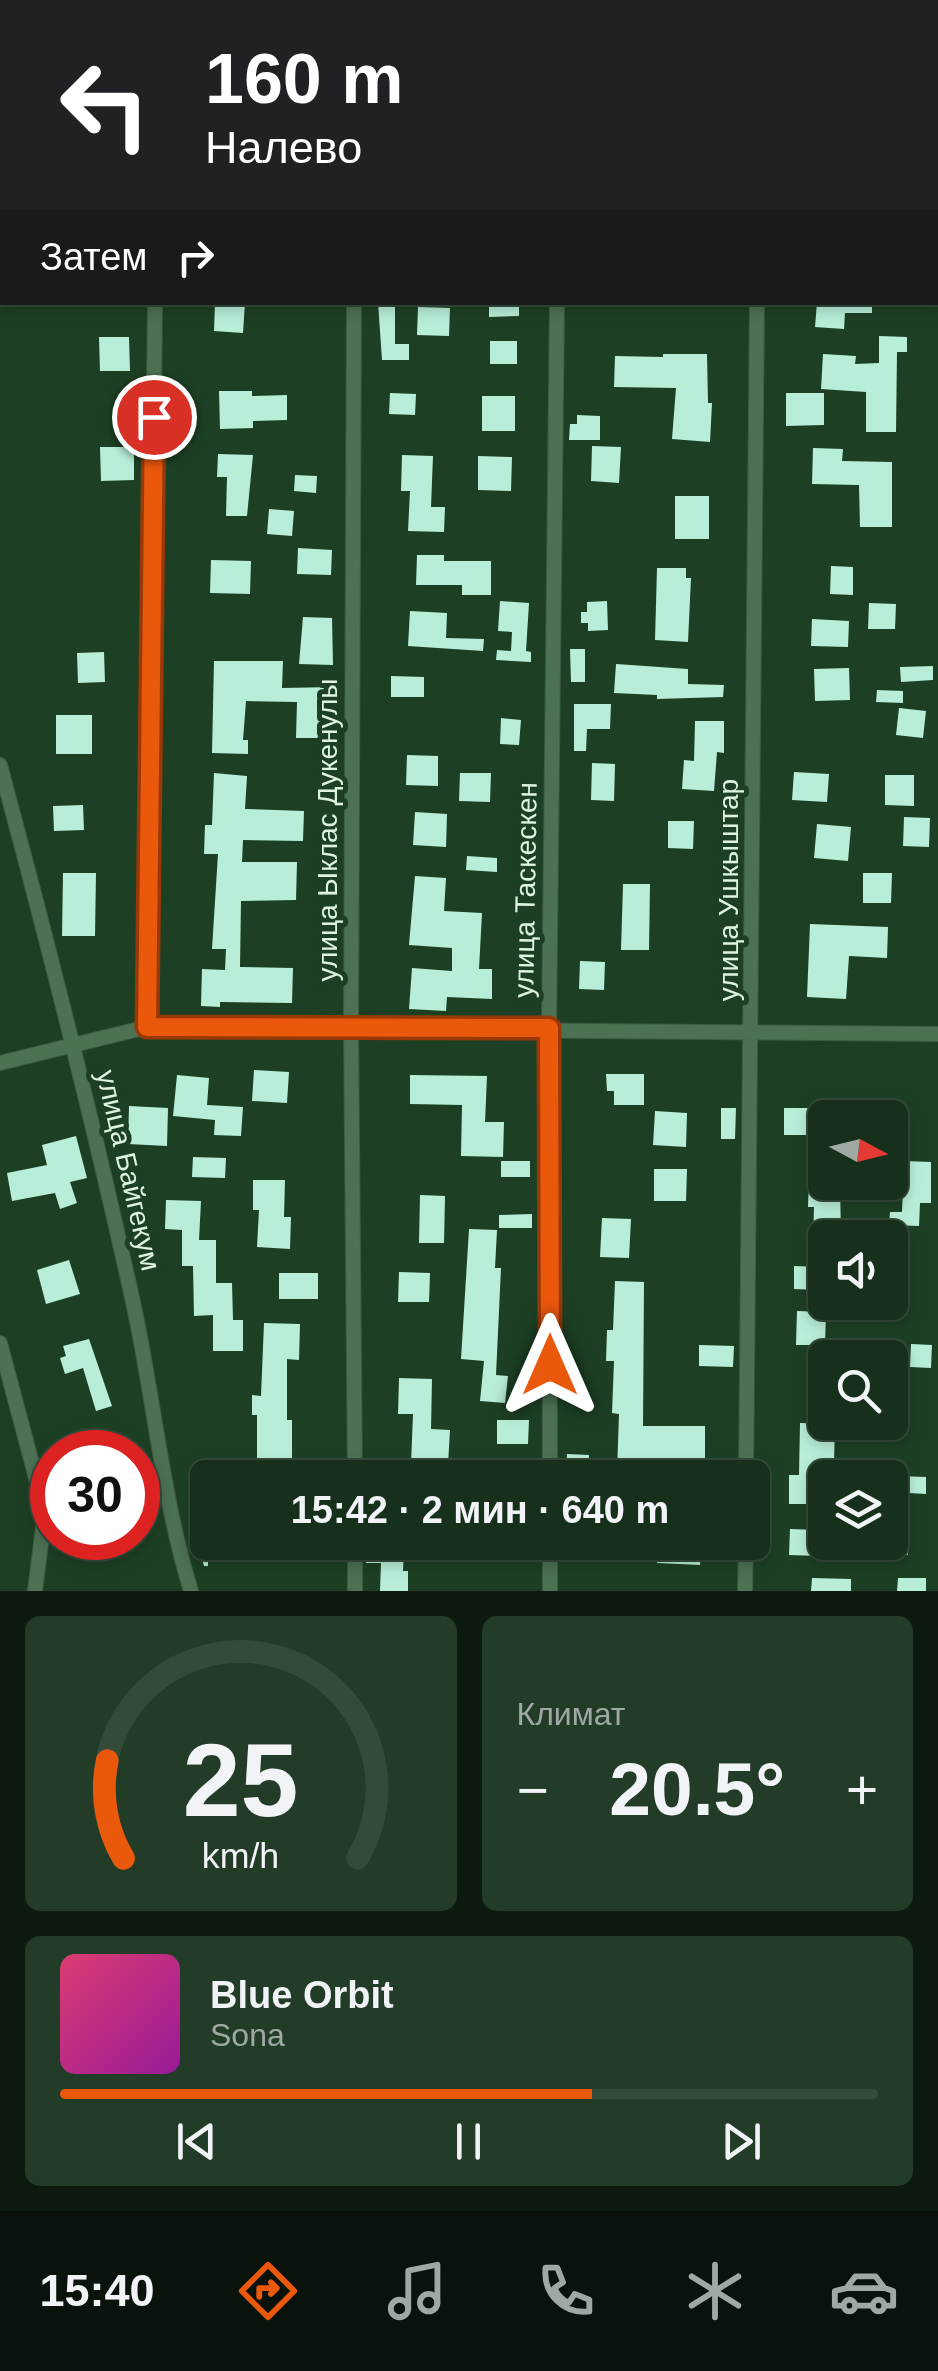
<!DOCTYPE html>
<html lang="ru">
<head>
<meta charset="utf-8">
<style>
  body { margin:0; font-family:Arial,sans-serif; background:#233c28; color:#f1f3f6; height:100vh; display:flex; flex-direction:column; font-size:38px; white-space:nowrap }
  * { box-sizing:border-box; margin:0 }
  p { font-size:32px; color:#9ea9a3 }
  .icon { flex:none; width:55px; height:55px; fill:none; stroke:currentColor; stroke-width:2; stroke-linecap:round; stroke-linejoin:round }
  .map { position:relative; height:1591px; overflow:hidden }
  .side { display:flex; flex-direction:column; gap:25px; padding:25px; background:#0c1a0f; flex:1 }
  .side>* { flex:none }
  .banner { position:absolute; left:0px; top:0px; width:940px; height:305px; box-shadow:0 5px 15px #0003,0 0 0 2px #354b3a; background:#202124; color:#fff; overflow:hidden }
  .needle { width:65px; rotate:97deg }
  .buttons { position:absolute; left:808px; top:1100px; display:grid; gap:20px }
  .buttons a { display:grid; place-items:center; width:100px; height:100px; border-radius:15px; background:#16301b; box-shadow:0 5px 15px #0003,0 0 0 2px #354b3a; font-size:50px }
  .speed { position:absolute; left:30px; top:1430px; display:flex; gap:20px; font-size:50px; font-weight:700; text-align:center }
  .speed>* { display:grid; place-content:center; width:130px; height:130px; border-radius:50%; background:#16301b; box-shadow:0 5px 15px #0003,0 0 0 2px #354b3a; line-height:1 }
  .speed .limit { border:15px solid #d22; background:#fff; color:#111 }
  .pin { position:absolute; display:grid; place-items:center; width:85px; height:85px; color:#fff; margin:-42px; border:5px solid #fff; border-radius:50%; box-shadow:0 2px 10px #0007 }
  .me { position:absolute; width:110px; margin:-55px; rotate:0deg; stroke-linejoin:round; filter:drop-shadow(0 0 8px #0008) }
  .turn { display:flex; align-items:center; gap:35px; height:210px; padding:0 40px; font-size:45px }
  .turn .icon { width:130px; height:130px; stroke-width:2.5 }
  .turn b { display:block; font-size:70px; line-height:85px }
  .then { display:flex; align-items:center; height:95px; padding:0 40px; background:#0003; gap:20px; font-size:38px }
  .big { font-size:75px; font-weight:800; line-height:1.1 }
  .side .widget { flex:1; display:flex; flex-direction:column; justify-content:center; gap:15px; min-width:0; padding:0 35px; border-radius:15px; background:#233c28 }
  .side .dial { align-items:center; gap:0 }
  .dial svg { height:260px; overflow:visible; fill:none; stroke:#354b3a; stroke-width:7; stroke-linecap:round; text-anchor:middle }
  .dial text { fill:#f1f3f6; stroke:none }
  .song { display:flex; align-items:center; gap:30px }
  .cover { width:120px; height:120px; border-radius:15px; background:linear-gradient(135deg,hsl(340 70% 55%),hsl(300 70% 35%)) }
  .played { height:10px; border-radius:5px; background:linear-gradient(90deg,#ea580c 65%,#354b3a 65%) }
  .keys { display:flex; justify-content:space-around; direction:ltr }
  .heat { display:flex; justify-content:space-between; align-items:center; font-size:55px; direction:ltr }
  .side .tiles { flex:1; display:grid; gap:25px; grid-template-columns:1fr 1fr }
  .widget:last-child { grid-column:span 2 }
  .trip { position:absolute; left:190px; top:1460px; width:580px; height:100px; border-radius:15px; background:#16301b; box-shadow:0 5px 15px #0003,0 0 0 2px #354b3a; font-weight:800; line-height:100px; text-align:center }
  .dock { display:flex; height:160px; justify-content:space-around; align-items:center; background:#09130b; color:#9ea9a3 }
  .dock .icon { width:70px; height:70px }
  .dock .on { color:#ea580c }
  .dock b { font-size:45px; color:#f1f3f6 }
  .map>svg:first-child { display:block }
</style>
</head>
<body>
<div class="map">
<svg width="938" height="1591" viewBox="0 0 938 1591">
  <rect width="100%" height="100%" fill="#1d4024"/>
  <!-- building -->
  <path fill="#b8eed8" d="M215,302h30l-2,31 -29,-2z
    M378,302h17v42h14v16h-27z
    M489,302h30v14l-30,1z
    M817,302h55v11h-27l-1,16 -29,-2z
    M418,307l32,1 -1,28 -32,-1z
    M879,336l28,1v15h-10l-1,80h-30v-40l-45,-3 2,-35 33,2 -1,8 24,-1z
    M99,337h30l1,34h-30z
    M490,341h27v23h-27z
    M663,354h44l1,49h4l-2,39 -38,-3 4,-51 -62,-1 1,-31 48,1z
    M219,391h33v5l35,-1v25l-34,1v7l-33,1z
    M390,393l26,1 -1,21 -26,-1z
    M786,393h38v32l-38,1z
    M482,396h33v35h-33z
    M577,415l23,1v24h-31l1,-16h7z
    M592,446l29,1 -2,36 -28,-2z
    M100,447h34v33l-33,1z
    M813,448l30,1 -1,12 50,1v65h-32l-1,-42 -47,-1z
    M218,454l35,1 -6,61h-21l1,-39h-10z
    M402,455l31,1 -2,51h14l-1,25 -36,-1 2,-40h-9z
    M478,456l34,1 -1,34 -33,-1z
    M295,475l22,1 -1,17 -22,-2z
    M675,496h34v43h-34z
    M269,509l25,2 -2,25 -25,-2z
    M298,548l34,2 -1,25 -34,-1z
    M417,555h27v6h47v34h-29v-10h-46z
    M211,560l40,1 -1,33 -40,-1z
    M831,566l22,1v28l-23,-1z
    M657,568h29v10h5l-3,64 -33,-2z
    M500,601l29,2 -3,48 5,1v10l-35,-2 1,-10 14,1 1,-19 -14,-1z
    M607,601l1,29 -20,1v-8h-7v-11h6v-10z
    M869,603l27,1 -1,25h-27z
    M410,611l37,2 -1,25 38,1 -1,12 -75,-5z
    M303,617l29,1 1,47 -34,-1z
    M812,619l37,2 -1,26 -37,-1z
    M570,649h15v33h-14z
    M104,652l1,30 -27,1 -1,-30z
    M214,661h69l-1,27 53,-1v15h-13l-1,36h-25l1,-36 -51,-1 -3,39h5v14l-36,-1z
    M616,664l72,5v15l36,1 -1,12 -66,2v-4l-43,-2z
    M933,666v14l-32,2 -1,-15z
    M849,668l1,32 -35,1 -1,-32z
    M391,676l33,1v20h-33z
    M877,690l26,1v12l-27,-1z
    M574,704h37l-1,25h-23l-1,22h-12z
    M899,708l27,3 -3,27 -27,-3z
    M56,715h36v39h-36z
    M501,718l20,2 -2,25 -19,-1z
    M695,721h29v32l-7,-1 -3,39 -32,-2 2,-29 10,1z
    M407,755l31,1v30l-32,-1z
    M592,763l23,1 -1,37 -23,-1z
    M794,772l35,2 -2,28 -35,-2z
    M214,773l33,3 -2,33 59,2 -1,30 -60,-1 -1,22h55l-1,38 -55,1 -1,66 53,1 -1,35 -72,-1v5l-19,-1 1,-37 23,1 1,-21h-14l6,-95h-14l1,-29h7z
    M460,773h31l-1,29 -31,-1z
    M885,775h29v31l-29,-1z
    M83,805l1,25 -30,1 -1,-25z
    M415,812l32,2 -1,33 -33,-2z
    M904,817l26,1 -1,29 -26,-1z
    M668,821h26l-1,28 -25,-1z
    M817,824l34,3 -3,34 -34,-3z
    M467,856l30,2v14l-31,-2z
    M63,873h33l-1,63h-33z
    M863,873h29l-1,30h-28z
    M415,876l31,2 -2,33 38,2 -3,56h13v30l-45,-2 -1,14 -37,-2 3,-41 40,3v-23l-43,-3z
    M623,884h27l-1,66h-28z
    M810,924l78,3 -1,31 -38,-2 -3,43 -39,-2z
    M580,961l25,1 -1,28 -25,-1z
    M254,1070l35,2 -2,31 -35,-2z
    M606,1074h38v31h-30v-14h-7z
    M177,1075l32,3 -2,27 36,2 -2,29 -27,-1 1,-15 -42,-4z
    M410,1075l77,1 -2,46h19l-1,35 -42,-1 1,-51 -52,-1z
    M129,1106l39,2 -1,38 -39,-2z
    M721,1108h15l-1,31h-14z
    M784,1108h26l-1,27h-25z
    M655,1111l32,2 -1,34 -33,-2z
    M76,1136l11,42 -17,4 7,21 -17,6 -5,-16 -43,8 -5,-28 40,-8 -5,-20z
    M193,1157l33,1 -1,20 -33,-1z
    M501,1161h29v16h-29z
    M904,1161l27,1v41h-11l-1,23 -30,-1 1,-13h12z
    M654,1169h33l-1,32h-32z
    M809,1175h16v7h15l1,56h-16v11l-12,-1 1,-41h-6z
    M253,1180h32l-1,37h7l-1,32 -33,-2 2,-37h-6z
    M420,1195l25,1 -1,47h-25z
    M166,1200l35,1 -2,39h17v43h16l1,37h10v31h-30v-36l-19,1 -1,-50h-11v-36l-17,-1z
    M532,1214v14h-33v-13z
    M602,1218l29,1 -2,39 -29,-1z
    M469,1229l28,1 -2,38h6l-5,107 12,1 -3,27 -25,-2 4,-40 -23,-2z
    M69,1260l11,34 -34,10 -9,-34z
    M794,1266l27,1 -1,23 -26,-1z
    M399,1272l31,1 -1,29h-31z
    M279,1273h39v26h-39z
    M890,1275l11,1 -2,33h-9z
    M615,1281l29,1 -1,144h62v38l-58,1v8l-30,-1 2,-58 -7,-1 2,-52h-8l1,-31h6z
    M797,1311l29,1 -1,33h-29z
    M264,1323l36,1 -1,36 -12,-1v61h5v48l-35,1v-54h-5v-20l9,1z
    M89,1339l23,67 -16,5 -13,-43 -18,6 -5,-16 6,-2 -3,-10z
    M911,1344l21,1 -1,23 -21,-1z
    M699,1345l35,1 -1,21 -34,-1z
    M399,1378l33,1 -1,50 19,1 -2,35 -37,-1 2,-50h-15z
    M890,1383h14l-1,38 -13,-1z
    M497,1420h32l-1,24h-31z
    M800,1423l35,1 -1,39h-7l-2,41h-36v-29h10z
    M567,1454l22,1 -1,17 -22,-1z
    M897,1476l29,1v17l-36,-2v-13h7z
    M208,1479v87h-4l-15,-54 14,-4 -8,-26z
    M890,1527l19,1 -1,27 -33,-1v-12h15z
    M790,1529l28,1v26l-29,-1z
    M658,1542h43l-1,23 -43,-2z
    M366,1548l38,2 -1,21h5v20h-28l1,-28h-15z
    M812,1578l39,1v12h-40z
    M898,1578h28v13h-29z"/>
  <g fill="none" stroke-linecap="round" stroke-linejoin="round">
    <defs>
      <path id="minor" d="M558,0v2
        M157,2v-2
        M356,2v-2
        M757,2v-2
        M0,149h2
        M354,302l-3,726 4,450
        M0,765c48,178 93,356 133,537 21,96 29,195 58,289
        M147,1027l8,-725
        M0,1063l147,-36 791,7
        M0,1343l45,169 -10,79
        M550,1478l-1,-449 8,-727
        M746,1478l11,-1176
        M355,1542v49
        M550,1542v49
        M745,1591l1,-49"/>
    </defs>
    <!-- minor casing -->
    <use href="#minor" stroke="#3c5b43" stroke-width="16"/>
    <!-- minor -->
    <use href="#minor" stroke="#4d7153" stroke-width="14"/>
  </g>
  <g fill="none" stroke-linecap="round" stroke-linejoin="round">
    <defs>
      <path id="route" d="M154,417l-7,610 402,1 1,337"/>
    </defs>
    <!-- route casing -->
    <use href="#route" stroke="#983908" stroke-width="25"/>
    <!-- route -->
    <use href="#route" stroke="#ea580c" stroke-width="18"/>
  </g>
  <g text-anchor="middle" stroke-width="10" stroke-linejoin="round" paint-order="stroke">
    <!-- street labels -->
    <g font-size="28" fill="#dff3e1" stroke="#1d4024">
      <text transform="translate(327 830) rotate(-90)" y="10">улица Ыклас Дукенулы</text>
      <text transform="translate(525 890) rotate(-89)" y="10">улица Таскескен</text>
      <text transform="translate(728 890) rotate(-90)" y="10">улица Ушкыштар</text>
      <text transform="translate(129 1170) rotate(77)" y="10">улица Байгекум</text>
    </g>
  </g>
</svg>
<div class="buttons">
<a><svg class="needle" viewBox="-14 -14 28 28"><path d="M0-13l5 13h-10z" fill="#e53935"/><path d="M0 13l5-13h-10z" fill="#9ea9a3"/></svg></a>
<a><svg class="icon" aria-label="sound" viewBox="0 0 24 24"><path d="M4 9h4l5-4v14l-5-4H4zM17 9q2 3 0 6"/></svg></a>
<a><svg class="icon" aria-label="search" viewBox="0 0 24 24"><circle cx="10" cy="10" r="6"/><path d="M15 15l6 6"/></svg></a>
<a><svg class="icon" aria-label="layers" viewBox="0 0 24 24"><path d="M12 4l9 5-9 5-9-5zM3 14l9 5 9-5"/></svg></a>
</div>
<div class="speed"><div class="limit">30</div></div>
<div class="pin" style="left:154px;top:417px;background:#d93025"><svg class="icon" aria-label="arrive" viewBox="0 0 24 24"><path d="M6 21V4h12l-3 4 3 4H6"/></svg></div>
<svg class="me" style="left:550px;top:1365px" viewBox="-20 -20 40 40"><path d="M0-17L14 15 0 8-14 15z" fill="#ea580c" stroke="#fff" stroke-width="4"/></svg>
<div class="trip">15:42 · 2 мин · 640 m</div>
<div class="banner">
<div class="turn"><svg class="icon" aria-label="left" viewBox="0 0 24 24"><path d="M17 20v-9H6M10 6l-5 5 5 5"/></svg><div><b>160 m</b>Налево</div></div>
<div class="then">Затем<svg class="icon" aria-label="right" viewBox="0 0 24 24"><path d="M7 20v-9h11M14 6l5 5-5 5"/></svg></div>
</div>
</div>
<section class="side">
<div class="tiles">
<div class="widget dial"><svg viewBox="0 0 100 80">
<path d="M14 69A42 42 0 1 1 86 69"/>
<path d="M14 69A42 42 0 0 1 9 39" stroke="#ea580c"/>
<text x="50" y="56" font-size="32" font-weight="700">25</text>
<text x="50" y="72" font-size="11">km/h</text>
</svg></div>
<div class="widget"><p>Климат</p>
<div class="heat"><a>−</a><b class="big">20.5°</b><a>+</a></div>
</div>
<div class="widget">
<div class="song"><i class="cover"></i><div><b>Blue Orbit</b><p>Sona</p></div></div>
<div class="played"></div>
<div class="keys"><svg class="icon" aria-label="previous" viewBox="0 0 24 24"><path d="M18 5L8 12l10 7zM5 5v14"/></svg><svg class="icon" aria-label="pause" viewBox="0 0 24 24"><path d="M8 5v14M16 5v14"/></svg><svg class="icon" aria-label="next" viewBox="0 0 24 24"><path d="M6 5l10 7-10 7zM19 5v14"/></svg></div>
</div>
</div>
</section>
<nav class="dock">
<b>15:40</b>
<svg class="icon on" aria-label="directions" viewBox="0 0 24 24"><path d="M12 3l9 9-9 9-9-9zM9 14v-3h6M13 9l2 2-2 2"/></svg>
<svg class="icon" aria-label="music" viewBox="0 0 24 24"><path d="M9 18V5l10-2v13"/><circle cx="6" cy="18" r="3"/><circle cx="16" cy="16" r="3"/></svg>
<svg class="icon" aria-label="phone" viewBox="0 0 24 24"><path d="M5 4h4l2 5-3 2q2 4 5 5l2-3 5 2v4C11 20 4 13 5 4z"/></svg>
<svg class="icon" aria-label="climate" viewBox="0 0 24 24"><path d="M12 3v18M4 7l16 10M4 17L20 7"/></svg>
<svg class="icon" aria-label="car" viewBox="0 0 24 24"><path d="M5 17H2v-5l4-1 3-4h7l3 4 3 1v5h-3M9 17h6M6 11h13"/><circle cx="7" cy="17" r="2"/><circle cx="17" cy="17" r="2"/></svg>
</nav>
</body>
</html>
